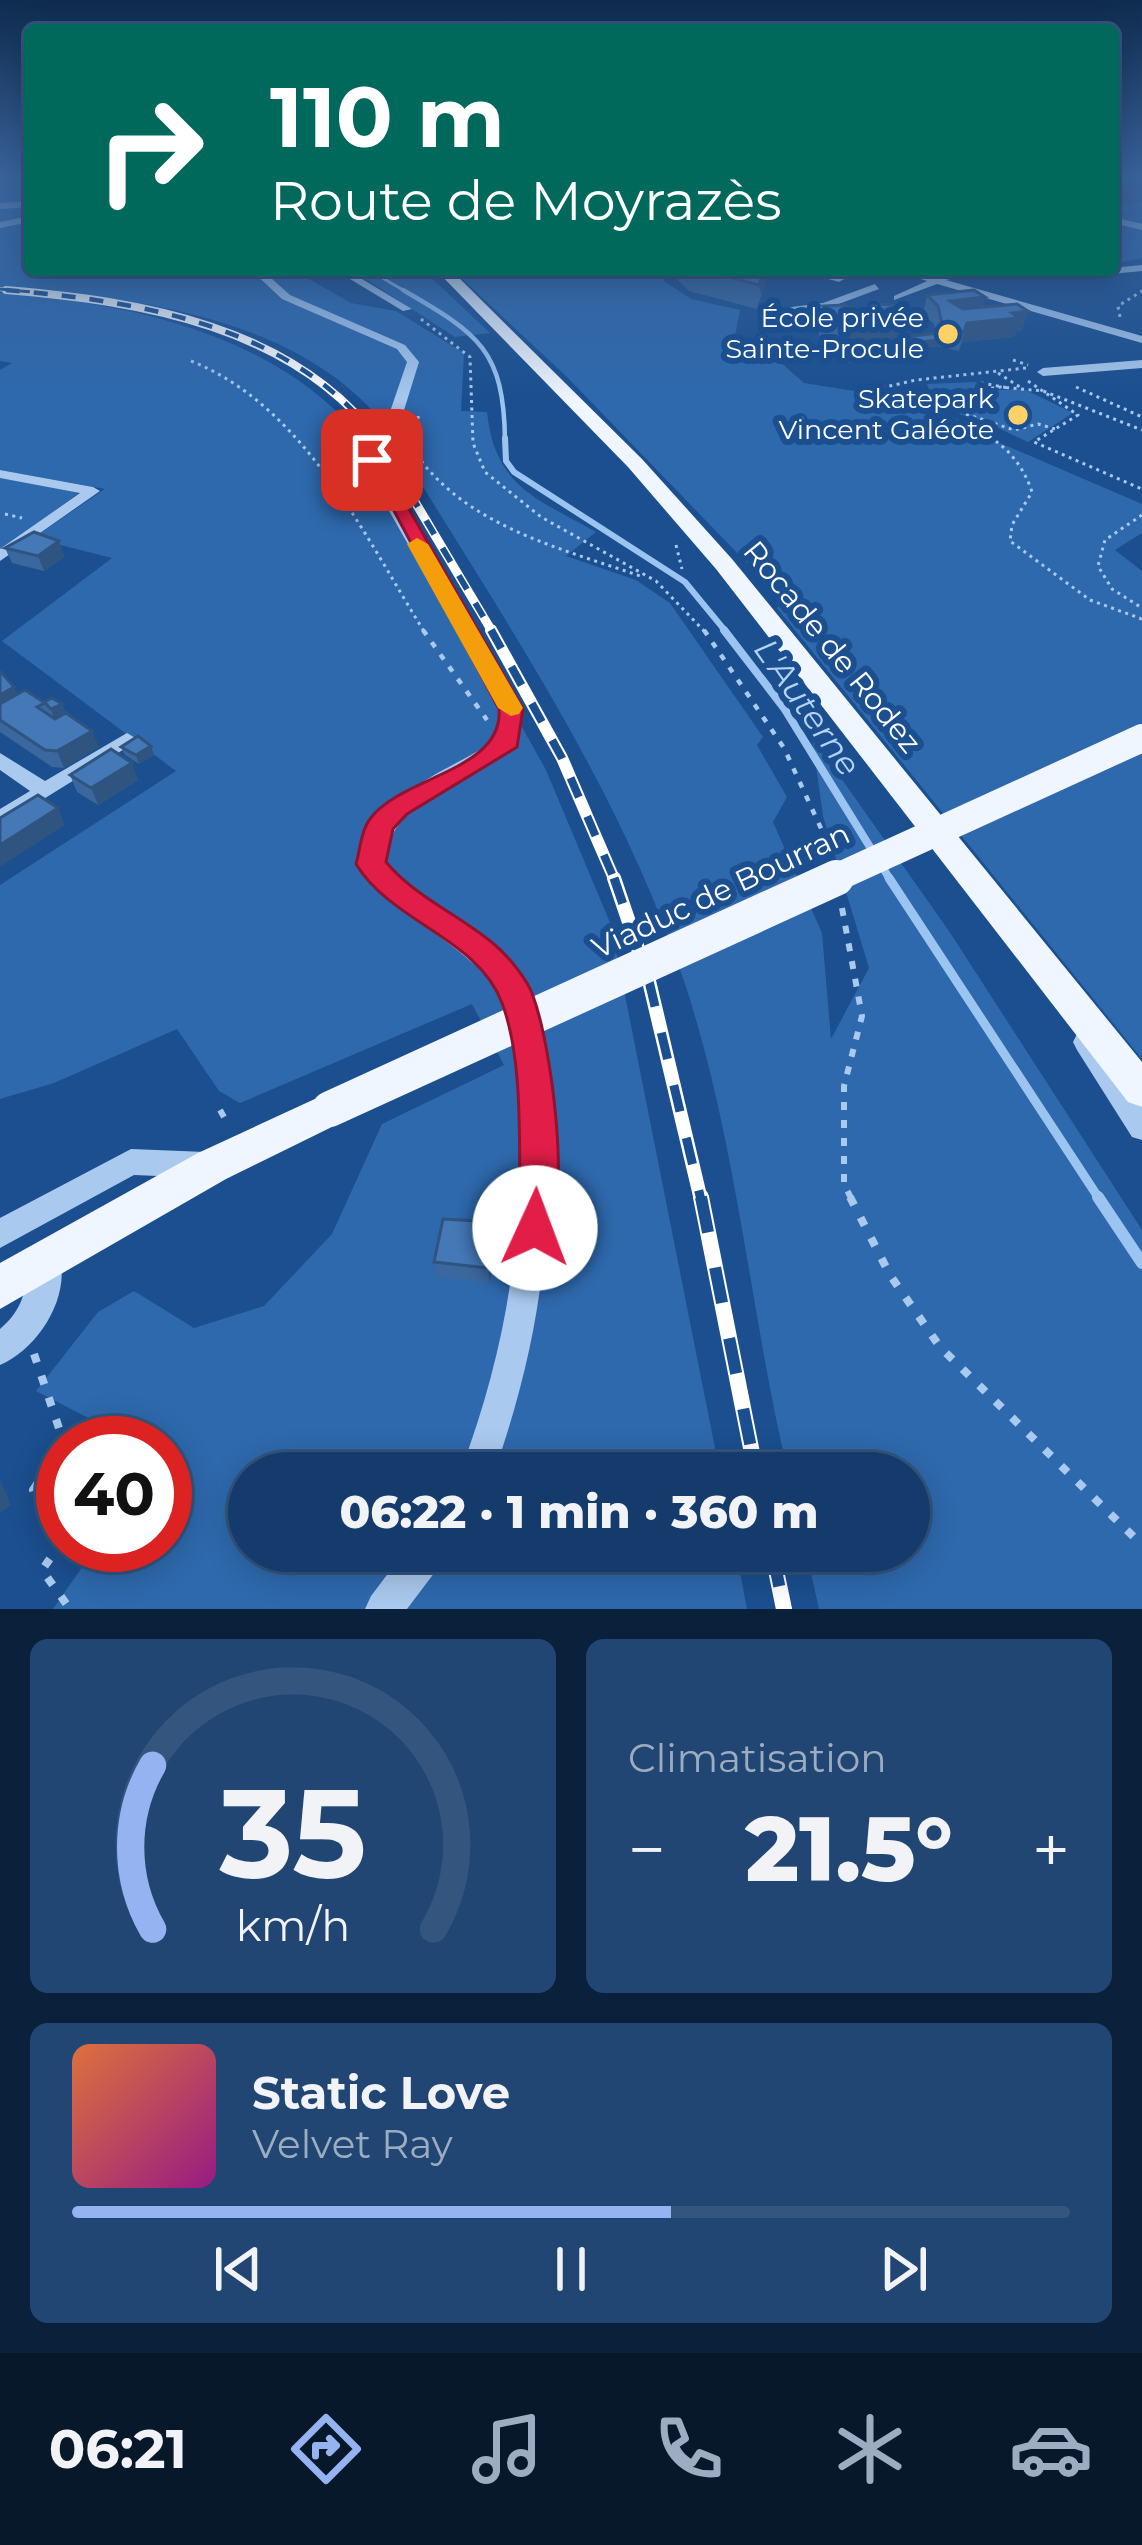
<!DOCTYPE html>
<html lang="fr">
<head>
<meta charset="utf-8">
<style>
  body { margin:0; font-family:Montserrat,sans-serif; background:#214673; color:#f1f3f6; height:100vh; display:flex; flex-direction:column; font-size:45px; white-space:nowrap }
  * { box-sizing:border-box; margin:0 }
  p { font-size:39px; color:#9dadc1 }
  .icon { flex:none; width:66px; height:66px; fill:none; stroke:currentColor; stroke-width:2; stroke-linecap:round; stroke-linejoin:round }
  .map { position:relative; height:1609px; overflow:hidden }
  .panel { display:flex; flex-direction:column; gap:30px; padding:30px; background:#0b203b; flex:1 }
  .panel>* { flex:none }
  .top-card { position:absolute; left:24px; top:24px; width:1095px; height:252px; border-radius:12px; box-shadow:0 6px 30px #0003,0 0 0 3px #33557e; background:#00695c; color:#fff; overflow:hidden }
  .speed { position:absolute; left:36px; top:1416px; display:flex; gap:24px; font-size:60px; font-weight:700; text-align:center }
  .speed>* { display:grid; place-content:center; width:156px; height:156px; border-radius:50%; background:#143b6b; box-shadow:0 6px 30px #0003,0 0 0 3px #33557e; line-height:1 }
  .speed .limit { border:18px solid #d22; background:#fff; color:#111 }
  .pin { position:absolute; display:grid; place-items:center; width:102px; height:102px; color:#fff; margin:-51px; border-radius:24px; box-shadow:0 6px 18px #0006 }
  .me { position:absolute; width:132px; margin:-66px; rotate:2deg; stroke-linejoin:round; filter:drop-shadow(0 0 9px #0008) }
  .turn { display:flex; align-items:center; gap:42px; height:252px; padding:0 48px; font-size:54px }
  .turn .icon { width:156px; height:156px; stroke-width:2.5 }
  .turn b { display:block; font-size:84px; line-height:102px }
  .big { font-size:90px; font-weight:800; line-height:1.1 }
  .panel .card { flex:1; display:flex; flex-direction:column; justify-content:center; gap:18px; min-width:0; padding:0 42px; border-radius:18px; background:#214673 }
  .panel .dial { align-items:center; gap:0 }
  .dial svg { height:312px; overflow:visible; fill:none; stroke:#33557e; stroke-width:7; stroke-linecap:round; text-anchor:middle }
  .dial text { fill:#f1f3f6; stroke:none }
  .song { display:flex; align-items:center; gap:36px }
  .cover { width:144px; height:144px; border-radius:18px; background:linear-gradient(135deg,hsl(20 70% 55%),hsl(310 70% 35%)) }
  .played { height:12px; border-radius:6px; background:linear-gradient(90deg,#95b2f1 60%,#33557e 60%) }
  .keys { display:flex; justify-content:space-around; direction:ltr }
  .heat { display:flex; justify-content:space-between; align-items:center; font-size:66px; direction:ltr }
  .panel .tiles { flex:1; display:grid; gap:30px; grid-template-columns:1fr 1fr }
  .card:last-child { grid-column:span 2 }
  .trip { position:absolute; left:228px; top:1452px; width:702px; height:120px; border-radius:60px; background:#143b6b; box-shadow:0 6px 30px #0003,0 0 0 3px #33557e; font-weight:800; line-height:120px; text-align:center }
  .dock { display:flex; height:192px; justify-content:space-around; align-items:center; background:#08182b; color:#9dadc1 }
  .dock .icon { width:84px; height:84px }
  .dock .current { color:#95b2f1 }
  .dock b { font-size:54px; color:#f1f3f6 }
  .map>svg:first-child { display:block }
</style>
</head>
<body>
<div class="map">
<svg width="1142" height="1609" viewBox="0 0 1142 1609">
  <rect width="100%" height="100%" fill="#1b4f8f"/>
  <!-- green -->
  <path fill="#2e69ad" d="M0,175h30v95h263l58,33 45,8 68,42 -3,58 26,1c8,75 49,86 109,120l-30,24 70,24 34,23 93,134 -6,8 30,52 -14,25 49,111 9,106 38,-71 -46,-152 -11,-79 137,194 193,299v379h-323l-13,-58h103v-78h-121c-38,-161 -51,-331 -103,-489 -64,-194 -180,-363 -286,-536 -10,-14 -21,-31 -33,-44 -92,-92 -245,-107 -366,-118z
    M1142,198v60l-29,6v-38l9,-4 -8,-3 11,-4 -12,-8z
    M352,270h71l67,63 -35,4z
    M453,270h212l-1,11 27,18 49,11 -5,26 28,11 41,36 89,14 249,107v29l-27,17 27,21v488l-365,-451 6,-4 -12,-16 -203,-210z
    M0,293c129,10 272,40 359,142l187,335 65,155 109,548h-471v78h487l11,58h-694l39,-56 -2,-8h75v-102h-28l-101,-52 62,-79 36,-21 60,37 70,-22 68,-72 50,-110 122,-59 -32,-61 -232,99 -21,-12 -42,-62 -123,54 -54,16v-214l176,-114 -174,-130 110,-83 -79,-20 72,-49 -105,-19v-100l12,-7 -12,-2z
    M975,382l10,6 -12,3 51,-2 49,24 -45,29 -45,-21 -68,-20 4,-9h11l-3,-8z
    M0,478l83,12 -83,60z"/>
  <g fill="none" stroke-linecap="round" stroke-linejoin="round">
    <!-- stream-far5 -->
    <path stroke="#9cc4f0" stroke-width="3" d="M369,270l39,23"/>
    <!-- stream-far4 -->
    <path stroke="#9cc4f0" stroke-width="4.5" d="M403,290c76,44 101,60 102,151"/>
    <!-- stream-far3 -->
    <path stroke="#9cc4f0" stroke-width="6" d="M505,438l1,23 8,11 171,110 42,51"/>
    <!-- stream-far2 -->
    <path stroke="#9cc4f0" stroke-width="8" d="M724,630l60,78 107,173"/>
    <!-- stream-far1 -->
    <path stroke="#9cc4f0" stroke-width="9" d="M889,878l211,322"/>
    <!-- stream -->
    <path stroke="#9cc4f0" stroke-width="12" d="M1098,1197l44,66"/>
    <!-- path-far3 -->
    <path stroke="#a9c9ee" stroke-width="3" stroke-dasharray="3 4.5" stroke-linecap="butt" d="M1120,317l-2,-11 24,-15
      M421,319l49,38 3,86 12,29 56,45 115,64 50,52
      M1013,360l15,5
      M191,361c113,45 173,174 234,272
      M1026,368l-110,12 -57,13c66,22 148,23 173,99l-20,33 -2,16 80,59 52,19
      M998,373l25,16
      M1028,381l50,34 -44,27 108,47
      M981,383l28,5
      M1076,387l66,30
      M418,416l4,46c53,67 144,88 221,115
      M1055,429l-17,-5 -24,6 -96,-32 83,-11 42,4 99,39
      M5,514l17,4
      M1142,515l-37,25 -7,26 14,23 30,19
      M676,545l6,24"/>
    <!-- path-far2 -->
    <path stroke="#a9c9ee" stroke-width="4.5" stroke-dasharray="6 9" stroke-linecap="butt" d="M423,630l64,90
      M704,630l80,118 47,102"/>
    <!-- path-far1 -->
    <path stroke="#a9c9ee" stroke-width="6" stroke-dasharray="8 10" stroke-linecap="butt" d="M842,908l20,108 -18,70v98l8,16
      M220,1110l8,14"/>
    <!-- path -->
    <path stroke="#a9c9ee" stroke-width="8" stroke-dasharray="9 14" stroke-linecap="butt" d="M850,1197l40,78 50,72 202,198
      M34,1354l30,89
      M63,1445l-30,45 4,12 26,18
      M63,1540l-21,30 28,39"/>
    <!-- minor -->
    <path fill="#a9c9ee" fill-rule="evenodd" d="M30,201v6l-30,2v-6z
      M30,216v6l-30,6v-6z
      M1113,217l29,7v6l-29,-7z
      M1142,265v6l-83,8 -73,-9 73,3z
      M251,270h11l28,25 115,50 14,17 -24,77 -16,21 2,12 140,236 -6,38c-50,34 -119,51 -133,116 42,44 102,70 138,120 24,32 24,75 26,114 8,139 -6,245 -52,377h-34c49,-132 64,-239 59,-380 -1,-30 1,-72 -17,-98 -38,-53 -106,-77 -142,-131 17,-74 81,-88 138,-125l3,-31 -134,-236 -2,-12 16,-22 26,-76 -10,-13 -115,-50z
      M335,270h12l65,39 -9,2z
      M797,270h18l29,9 -5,3z
      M893,270c14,0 26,6 40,7 15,0 33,-7 49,-7l-36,10 196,56v7l-205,-59 -43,16v-4l33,-15z
      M875,284l4,5 -54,20 -60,5 -5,-3 63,-8z
      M1142,360v8l-99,8 -6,-4 6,-4z
      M0,470l93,17 7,4 -100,70v-12l80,-56 -80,-15z
      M127,733l10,6 -3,4 -134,83v-17l30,-18 -30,-21v-17l45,28z
      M1086,1031l9,3 47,71v35l-10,-3 -55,-87 -4,-8 4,-8z
      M131,1149l75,3 10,4 4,9 -4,9 -10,4 -72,-3 -134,73v-30z
      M46,1245l11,4c18,43 -18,100 -57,116v-36c32,-28 21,-46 35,-80z
      M405,1551h41l-5,13 -34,45h-42l6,-13z"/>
    <!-- major -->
    <path fill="#f0f6ff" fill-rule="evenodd" d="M436,270h15l191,189 90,100 410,503v45l-14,-5 -412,-533 -88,-102z
      M330,1092l14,5 5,12 -5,12 -118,58 -226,130v-46l198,-110z"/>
    <defs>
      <path id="rail-far5" d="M0,289l42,4"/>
      <path id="rail-far4" d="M6,290c134,11 288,36 373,151"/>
      <path id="rail-far3" d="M377,438l116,195"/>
      <path id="rail-far2" d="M491,630l71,128 53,123"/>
      <path id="rail-far1" d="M614,878l35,103 52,219"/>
      <path id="rail" d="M701,1197l55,276
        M772,1551l12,58"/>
    </defs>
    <!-- rail-far5 casing -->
    <use href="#rail-far5" stroke="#fff" stroke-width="4.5"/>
    <!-- rail-far4 casing -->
    <use href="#rail-far4" stroke="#fff" stroke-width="8"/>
    <!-- rail-far3 casing -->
    <use href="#rail-far3" stroke="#fff" stroke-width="9"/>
    <!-- rail-far2 casing -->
    <use href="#rail-far2" stroke="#fff" stroke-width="12"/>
    <!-- rail-far1 casing -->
    <use href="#rail-far1" stroke="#fff" stroke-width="14"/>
    <!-- rail casing -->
    <use href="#rail" stroke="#fff" stroke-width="16"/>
    <!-- rail-far5 -->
    <use href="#rail-far5" stroke="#1b4f8f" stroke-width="3" stroke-dasharray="10" stroke-linecap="butt"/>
    <!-- rail-far4 -->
    <use href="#rail-far4" stroke="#1b4f8f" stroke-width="4.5" stroke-dasharray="14" stroke-linecap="butt"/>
    <!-- rail-far3 -->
    <use href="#rail-far3" stroke="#1b4f8f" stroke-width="6" stroke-dasharray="16" stroke-linecap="butt"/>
    <!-- rail-far2 -->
    <use href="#rail-far2" stroke="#1b4f8f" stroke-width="8" stroke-dasharray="21" stroke-linecap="butt"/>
    <!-- rail-far1 -->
    <use href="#rail-far1" stroke="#1b4f8f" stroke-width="9" stroke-dasharray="27" stroke-linecap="butt"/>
    <!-- rail -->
    <use href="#rail" stroke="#1b4f8f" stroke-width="12" stroke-dasharray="36" stroke-linecap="butt"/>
    <!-- major-bridge-far1 -->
    <path stroke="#f0f6ff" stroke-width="28" d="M829,881l313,-143"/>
    <!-- major-bridge -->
    <path stroke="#f0f6ff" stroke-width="36" d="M330,1109l506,-231"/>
  </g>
  <!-- wall -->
  <path fill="#3a679d" d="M679,270h90l-12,39 -68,-18 -11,-11z
    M927,295l58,2 -3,10 40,23 -6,1 -2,6 -52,5 -3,9 -21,-5 -20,2 -8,-6 2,-6 24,-2 -2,-10 -11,-10z
    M823,306l49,8 2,-8 32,39 -5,2 -3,11 -55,5 -25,-21z
    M59,541l5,16 -20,14 -32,-8 -7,-15z
    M0,673l17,21 27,8 18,2 3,8 -11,6 45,29 -35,21 -12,-1 -52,-35z
    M151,746l3,9 -15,9 -14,-9 -4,-8z
    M70,775l68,5 -40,25 -21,-13z
    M494,1222l1,16 -5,45 -53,-6 -3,-15z"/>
  <!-- shaded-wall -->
  <path fill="#305480" d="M1142,182v19l-29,7v-20z
    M985,297l-4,18 -21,3 -10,-17z
    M914,310l-8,35 -5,2 -3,11 -55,5 6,-36z
    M1028,311l-6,19 -6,1 -2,6 -52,5 -3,9 8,-28z
    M940,340l-2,6 -20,2 1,-6z
    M59,541l5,16 -20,14 -6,-15z
    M14,687l7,17 -21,11v-20z
    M62,704l3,8 -11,6 -3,-9z
    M92,731l7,16 -35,21 -7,-17z
    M151,746l3,9 -15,9 -3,-9z
    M132,763l6,17 -40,25 -7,-17z
    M58,808l7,17 -65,42v-22z
    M494,1222l1,16 -5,45 -2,-15z
    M0,1480l11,25 -11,8z"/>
  <!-- building -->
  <path fill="#4478b7" stroke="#305480" stroke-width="3" d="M1123,175h19v7l-29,6v-10z
    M700,270h43l19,5 -3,10z
    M743,270h24l-6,22 1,-17z
    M974,290l11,7 -35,4 13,8 54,-5 11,7 -16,2 7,5 -52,5 -3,9 -21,-4 -5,-22 -11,-11z
    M885,304l29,6 -18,4 10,9 -57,4 -26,-21 21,-1 28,9 8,-1 -6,-7z
    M940,333v7l-21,2 -7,-6z
    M34,532l25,9 -21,15 -33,-8z
    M1,672l13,15 -14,8v-22z
    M25,690l20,13 -8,4 18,12 11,-6 26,18 -35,20 -12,-1 -45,-30v-16z
    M52,698l10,6 -11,5 -7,-7z
    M138,736l13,10 -15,9 -15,-8z
    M111,749l21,14 -41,25 -21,-13z
    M38,795l20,13 -58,37v-27z
    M443,1219l51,3 -6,46 -54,-6z"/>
  <!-- sky -->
  <linearGradient id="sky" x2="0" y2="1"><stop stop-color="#0f2b4f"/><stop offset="0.44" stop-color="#39639b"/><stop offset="1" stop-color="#39639b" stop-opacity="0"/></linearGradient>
  <rect width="1142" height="401" fill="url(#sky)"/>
  <!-- route -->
  <path fill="#e11d48" stroke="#92132f" stroke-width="3" d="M365,456l16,4 142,249 -6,38 -110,67 -14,15 -7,33c30,36 74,53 109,83 13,11 33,35 38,51 19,52 37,195 16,245l-14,5 -14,-5c-8,-18 -1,-35 -1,-54 -1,-57 2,-131 -18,-184 -23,-64 -111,-81 -146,-139 4,-14 5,-33 14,-45 31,-43 134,-48 129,-110z"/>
  <!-- slow -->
  <path fill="#f59e0b" d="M417,538l11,6 95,164 -4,6 -8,2 -13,-8 -91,-164z"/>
  <!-- markers -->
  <g fill="#ffd166" stroke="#1b4f8f" stroke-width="4.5">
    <circle cx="948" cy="334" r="12"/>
    <circle cx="1018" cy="415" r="12"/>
  </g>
  <g text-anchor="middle" stroke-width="12" stroke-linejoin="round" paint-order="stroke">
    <!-- far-poi labels -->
    <g font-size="27" fill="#fff" stroke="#1b4f8f" text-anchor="end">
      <text x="924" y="327">École privée<tspan x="924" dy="31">Sainte-Procule</tspan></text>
      <text x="994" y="408">Skatepark<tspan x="994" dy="31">Vincent Galéote</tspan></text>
    </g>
    <!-- street labels -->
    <g font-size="30" fill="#fff" stroke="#1b4f8f">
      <text transform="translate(832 647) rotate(51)" y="10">Rocade de Rodez</text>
      <text transform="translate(721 891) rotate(-25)" y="10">Viaduc de Bourran</text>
    </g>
    <!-- water labels -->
    <g font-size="33" font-style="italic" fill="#b5d3f5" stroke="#1b4f8f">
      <text transform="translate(808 707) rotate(55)" y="12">L'Auterne</text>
    </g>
  </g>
</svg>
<div class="speed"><div class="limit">40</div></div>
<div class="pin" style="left:372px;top:460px;background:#d93025"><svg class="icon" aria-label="arrive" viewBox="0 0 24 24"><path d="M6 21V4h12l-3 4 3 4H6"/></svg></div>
<svg class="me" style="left:535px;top:1228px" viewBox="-20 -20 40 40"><circle r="19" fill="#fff"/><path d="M0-13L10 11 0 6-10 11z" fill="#e11d48"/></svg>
<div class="trip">06:22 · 1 min · 360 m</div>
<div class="top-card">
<div class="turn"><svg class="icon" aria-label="right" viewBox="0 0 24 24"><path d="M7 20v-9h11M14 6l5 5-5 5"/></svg><div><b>110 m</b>Route de Moyrazès</div></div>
</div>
</div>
<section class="panel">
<div class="tiles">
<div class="card dial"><svg viewBox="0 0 100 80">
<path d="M14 69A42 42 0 1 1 86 69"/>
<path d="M14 69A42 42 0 0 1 14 27" stroke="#95b2f1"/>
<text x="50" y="56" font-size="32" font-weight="700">35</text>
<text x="50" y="72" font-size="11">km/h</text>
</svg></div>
<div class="card"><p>Climatisation</p>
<div class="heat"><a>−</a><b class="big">21.5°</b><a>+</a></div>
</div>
<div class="card">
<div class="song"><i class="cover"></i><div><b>Static Love</b><p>Velvet Ray</p></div></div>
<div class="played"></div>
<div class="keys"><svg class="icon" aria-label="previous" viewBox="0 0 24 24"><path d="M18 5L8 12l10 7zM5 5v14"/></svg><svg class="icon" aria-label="pause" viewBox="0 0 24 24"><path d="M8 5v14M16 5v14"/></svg><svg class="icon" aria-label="next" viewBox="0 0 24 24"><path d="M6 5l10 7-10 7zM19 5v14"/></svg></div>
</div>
</div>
</section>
<nav class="dock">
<b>06:21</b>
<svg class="icon current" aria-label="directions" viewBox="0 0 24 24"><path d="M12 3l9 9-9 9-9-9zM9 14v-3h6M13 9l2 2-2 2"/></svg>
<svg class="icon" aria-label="music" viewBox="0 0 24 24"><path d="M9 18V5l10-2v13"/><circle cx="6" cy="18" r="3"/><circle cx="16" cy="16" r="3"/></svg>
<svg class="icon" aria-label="phone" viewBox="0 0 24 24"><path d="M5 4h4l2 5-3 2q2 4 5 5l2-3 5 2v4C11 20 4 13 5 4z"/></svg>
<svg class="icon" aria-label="climate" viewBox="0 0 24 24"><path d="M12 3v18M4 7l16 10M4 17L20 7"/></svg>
<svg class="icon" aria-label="car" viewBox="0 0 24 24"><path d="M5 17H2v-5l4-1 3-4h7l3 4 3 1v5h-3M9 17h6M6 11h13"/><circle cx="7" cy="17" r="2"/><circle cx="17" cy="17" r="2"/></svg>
</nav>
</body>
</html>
